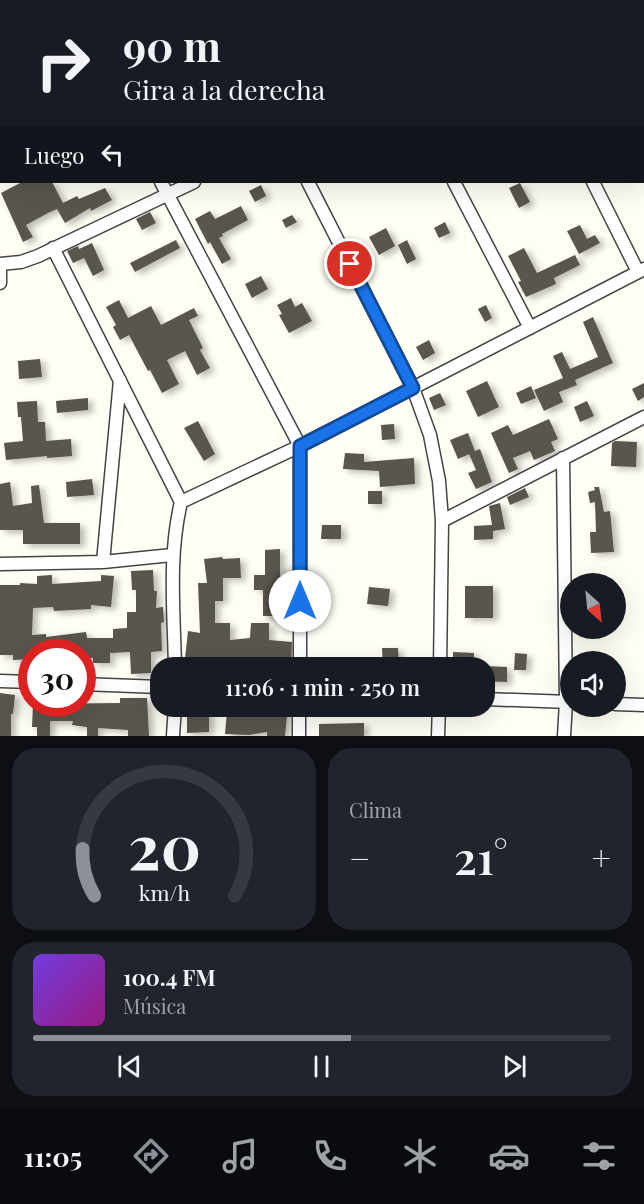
<!DOCTYPE html>
<html lang="es">
<head>
<meta charset="utf-8">
<style>
  body { margin:0; font-family:"Playfair Display",serif; background:#20242c; color:#f1f3f6; height:100vh; display:flex; flex-direction:column; font-size:22px; white-space:nowrap }
  * { box-sizing:border-box; margin:0 }
  p { font-size:20px; color:#9ea1a6 }
  .icon { flex:none; width:33px; height:33px; fill:none; stroke:currentColor; stroke-width:2; stroke-linecap:round; stroke-linejoin:round }
  .map { position:relative; height:736px; overflow:hidden }
  .drawer { display:flex; flex-direction:column; gap:12px; padding:12px; background:#0d0f14; flex:1 }
  .drawer>* { flex:none }
  .hud { position:absolute; left:0px; top:0px; width:645px; height:183px; box-shadow:0 6px 24px #0002; background:#171b24; color:#f1f3f6; overflow:hidden }
  .needle { width:39px; rotate:153deg }
  .controls { position:absolute; left:560px; top:573px; display:grid; gap:12px }
  .controls a { display:grid; place-items:center; width:66px; height:66px; border-radius:50%; background:#171b24; box-shadow:0 6px 24px #0002; font-size:30px }
  .speed { position:absolute; left:18px; top:639px; display:flex; gap:12px; font-size:30px; font-weight:700; text-align:center }
  .speed>* { display:grid; place-content:center; width:78px; height:78px; border-radius:50%; background:#171b24; box-shadow:0 6px 24px #0002; line-height:1 }
  .speed .limit { border:9px solid #d22; background:#fff; color:#111 }
  .pin { position:absolute; display:grid; place-items:center; width:51px; height:51px; color:#fff; margin:-26px; border:3px solid #fff; border-radius:50%; box-shadow:0 2px 6px #0007 }
  .me { position:absolute; width:66px; margin:-33px; rotate:0deg; stroke-linejoin:round; filter:drop-shadow(0 0 4px #0008) }
  .turn { display:flex; align-items:center; gap:21px; height:126px; padding:0 24px; font-size:27px }
  .turn .icon { width:78px; height:78px; stroke-width:2.5 }
  .turn b { display:block; font-size:42px; line-height:51px }
  .then { display:flex; align-items:center; height:57px; padding:0 24px; background:#0003; gap:12px; font-size:22px }
  .big { font-size:45px; font-weight:600; line-height:1.1 }
  .drawer .tile { flex:1; display:flex; flex-direction:column; justify-content:center; gap:9px; min-width:0; padding:0 21px; border-radius:24px; background:#20242c }
  .drawer .dial { align-items:center; gap:0 }
  .dial svg { height:156px; overflow:visible; fill:none; stroke:#363941; stroke-width:7; stroke-linecap:round; text-anchor:middle }
  .dial text { fill:#f1f3f6; stroke:none }
  .song { display:flex; align-items:center; gap:18px }
  .cover { width:72px; height:72px; border-radius:9px; background:linear-gradient(135deg,hsl(260 70% 55%),hsl(310 70% 35%)) }
  .played { height:6px; border-radius:3px; background:linear-gradient(90deg,#8c9099 55%,#363941 55%) }
  .keys { display:flex; justify-content:space-around; direction:ltr }
  .heat { display:flex; justify-content:space-between; align-items:center; font-size:33px; direction:ltr }
  .drawer .tiles { flex:1; display:grid; gap:12px; grid-template-columns:1fr 1fr }
  .tile:last-child { grid-column:span 2 }
  .trip { position:absolute; left:150px; top:657px; width:345px; height:60px; border-radius:24px; background:#171b24; box-shadow:0 6px 24px #0002; font-weight:600; line-height:60px; text-align:center }
  .tabs { display:flex; height:96px; justify-content:space-around; align-items:center; background:#090b0e; color:#9ea1a6 }
  .tabs .icon { width:42px; height:42px }
  .tabs .on { color:#8c9099 }
  .tabs b { font-size:27px; color:#f1f3f6 }
  .map>svg:first-child { display:block }
</style>
</head>
<body>
<div class="map">
<svg width="644" height="736" viewBox="0 0 644 736">
  <defs>
    <filter id="shadow"><feDropShadow dx="5" dy="3" stdDeviation="3" flood-color="#0004"/></filter>
  </defs>
  <rect width="100%" height="100%" fill="#fffef5"/>
  <!-- building -->
  <path fill="#5a544d" filter="url(#shadow)" d="M22,182h30l11,21 14,-7 2,3 26,-11 7,12 -21,11 -1,-3 -25,15 -8,-14 -9,4 -22,12 7,12 -10,5 -22,-49z
    M520,183l10,19 -11,6 -10,-20z
    M261,185l5,11 -11,6 -6,-11z
    M241,206l7,14 -26,14 1,2 -4,2 12,21 -9,5 -12,-22 -2,2 -13,-25 15,-8 5,8z
    M150,212l6,11 -14,7 -6,-11z
    M292,215l5,7 -11,6 -4,-8z
    M445,222l5,11 -11,5 -5,-10z
    M580,225l7,14 8,-4 5,8 -21,11 -12,-23z
    M386,228l9,18 -16,9 -10,-18z
    M176,240l4,8 -45,24 -5,-9z
    M407,240l9,19 -9,5 -9,-19z
    M92,243l12,27 -11,6 -9,-18 -11,5 -6,-12 11,-5 1,3z
    M524,248l13,25 38,-18 5,10 -26,13 2,6 -30,13 -8,-15 3,-1 -13,-25z
    M261,276l7,13 -16,9 -7,-14z
    M291,298l4,9 7,-4 10,18 -23,12 -10,-18 3,-1 -5,-9z
    M119,300l9,18 23,-12 10,19 33,-17 4,8 -9,4 14,28 -3,2 10,18 -13,7 -12,-24 -18,9 12,24 -17,9 -12,-23 -2,1 -19,-36 -9,5 -7,-13 3,-2 -10,-18z
    M486,305l6,13 -7,4 -7,-13z
    M593,317l20,46 -38,17 2,5 -18,7 4,10 -19,9 -10,-21 29,-12 -10,-22 9,-4 8,17 28,-12 -15,-35z
    M429,340l6,13 -12,7 -7,-13z
    M40,359l2,18 -23,2 -1,-18z
    M487,381l12,26 -21,10 -12,-26z
    M644,383v14l-6,4 -6,-12z
    M531,386l5,12 -15,6 -5,-11z
    M440,393l6,12 -12,5 -5,-12z
    M88,398v12l-31,3 -1,-12z
    M37,401l1,21h7l1,19 25,-2 1,17 -25,2v-2l-41,4 -2,-17 19,-2 -2,-24h-3l-1,-15z
    M587,401l7,15 -14,6 -6,-15z
    M549,419l9,20 -7,3 4,9 -21,9 -4,-9 -17,7 5,11 -9,4 -18,-40 17,-8 5,10z
    M198,421l17,33 -11,7 -20,-33z
    M394,424l1,15 -13,1 -1,-15z
    M468,433l7,18 5,-2 12,33 -16,7 -8,-16 8,-3 -7,-16 5,-2 -16,7 -8,-19z
    M615,441l22,1 -1,25 -25,-1 1,-23z
    M345,453l19,1v8l50,-4 1,26 -35,3 -1,-16 -36,-2z
    M92,479l2,16 -27,2 -1,-15z
    M10,482l3,24 19,-3 -1,-17 8,-1 5,38h36v21h-57v-14h-23v-46z
    M594,487h5l5,25 6,-1 4,41 -23,1 -1,-21h6l-1,-30 -5,1 -2,-11 7,-2z
    M525,488l4,9 -19,8 -3,-8z
    M368,491h14v13h-14z
    M500,503l5,26 -12,2v8l-19,1v-14l18,-1 -3,-19z
    M322,525h19v14h-20z
    M280,549v27h2l-2,40h-17v-26h-9v-15h11v-25z
    M222,557l1,2 17,-1 1,20h-18v23h-8v22h15v17l20,-2 1,-15h18v17l23,2 -1,26 -16,-2v-3l-27,-5v9l-17,1 -1,-5h-25v5h-21l4,-37 12,2 -2,-50h9l-3,-24z
    M153,570l1,21h3l-1,17 7,-1 1,15 -3,1 1,28 -11,1v21l-20,1 -1,-22 -20,1v10h-17v-5h-11v-6h-50v7l-19,1v-5h-13v-70h20v-2l17,1v-8l15,-1v9l49,-3v-6l13,1 -3,31 -20,-2v4l-37,2 -1,-4 -20,1 -1,27 14,-1v3l40,-5 1,6h26v-9l14,-1v-16h9v-22h-4l-1,-19z
    M465,586h28v32h-28z
    M369,587l21,2 -2,17 -21,-2z
    M382,648h16l1,20h-16z
    M453,652l21,1v15h-21z
    M515,653l12,1 -1,16h-12z
    M484,666l23,1v15l-23,-1z
    M0,693l15,2 -2,19h-2v22h-11z
    M120,698h27l2,38h-21v-6l-30,-2v8h-11v-9l-15,-2 1,-4h-23v15h-13v-9h-5l1,-23 87,-1z
    M244,706h44l-3,30h-18v-4l-18,3 -24,-1 2,-23 18,1z
    M187,711h22v21l-22,1z
    M364,723v13h-45v-12z"/>
  <g fill="none" stroke-linecap="round" stroke-linejoin="round">
    <defs>
      <path id="street" d="M216,0l1,2
        M359,0l1,2
        M505,0l1,2
        M72,2l3,-2
        M576,2l3,-2
        M0,37h2
        M0,149h2
        M161,182l139,264v222
        M308,182l105,206 17,47 9,46 3,40 -2,147
        M454,182l76,146
        M593,182l45,90
        M53,248l128,254c-13,55 -7,110 -6,166
        M0,264l21,-2 17,-6 156,-74
        M0,264v19
        M563,458l3,244 -2,34
        M181,502l119,-56 344,-177
        M442,521l202,-104
        M103,562l17,-182
        M0,564l103,-2 69,-7
        M0,681l32,1
        M82,684l78,3
        M484,699l86,3
        M615,704l29,1
        M173,736l2,-30
        M299,736v-30
        M438,736l1,-30"/>
    </defs>
    <!-- street casing -->
    <use href="#street" stroke="#444" stroke-width="15"/>
    <!-- street -->
    <use href="#street" stroke="#fff" stroke-width="12"/>
  </g>
  <g fill="none" stroke-linecap="round" stroke-linejoin="round">
    <defs>
      <path id="route" d="M300,601v-155l113,-58 -63,-124"/>
    </defs>
    <!-- route casing -->
    <use href="#route" stroke="#114b97" stroke-width="15"/>
    <!-- route -->
    <use href="#route" stroke="#1a73e8" stroke-width="10"/>
  </g>
</svg>
<div class="controls">
<a><svg class="needle" viewBox="-14 -14 28 28"><path d="M0-13l5 13h-10z" fill="#e53935"/><path d="M0 13l5-13h-10z" fill="#9ea1a6"/></svg></a>
<a><svg class="icon" aria-label="sound" viewBox="0 0 24 24"><path d="M4 9h4l5-4v14l-5-4H4zM17 9q2 3 0 6"/></svg></a>
</div>
<div class="speed"><div class="limit">30</div></div>
<div class="pin" style="left:350px;top:264px;background:#d93025"><svg class="icon" aria-label="arrive" viewBox="0 0 24 24"><path d="M6 21V4h12l-3 4 3 4H6"/></svg></div>
<svg class="me" style="left:300px;top:601px" viewBox="-20 -20 40 40"><circle r="19" fill="#fff"/><path d="M0-13L10 11 0 6-10 11z" fill="#1a73e8"/></svg>
<div class="trip">11:06 · 1 min · 250 m</div>
<div class="hud">
<div class="turn"><svg class="icon" aria-label="right" viewBox="0 0 24 24"><path d="M7 20v-9h11M14 6l5 5-5 5"/></svg><div><b>90 m</b>Gira a la derecha</div></div>
<div class="then">Luego<svg class="icon" aria-label="left" viewBox="0 0 24 24"><path d="M17 20v-9H6M10 6l-5 5 5 5"/></svg></div>
</div>
</div>
<section class="drawer">
<div class="tiles">
<div class="tile dial"><svg viewBox="0 0 100 80">
<path d="M14 69A42 42 0 1 1 86 69"/>
<path d="M14 69A42 42 0 0 1 8 45" stroke="#8c9099"/>
<text x="50" y="56" font-size="32" font-weight="700">20</text>
<text x="50" y="72" font-size="11">km/h</text>
</svg></div>
<div class="tile"><p>Clima</p>
<div class="heat"><a>−</a><b class="big">21°</b><a>+</a></div>
</div>
<div class="tile">
<div class="song"><i class="cover"></i><div><b>100.4 FM</b><p>Música</p></div></div>
<div class="played"></div>
<div class="keys"><svg class="icon" aria-label="previous" viewBox="0 0 24 24"><path d="M18 5L8 12l10 7zM5 5v14"/></svg><svg class="icon" aria-label="pause" viewBox="0 0 24 24"><path d="M8 5v14M16 5v14"/></svg><svg class="icon" aria-label="next" viewBox="0 0 24 24"><path d="M6 5l10 7-10 7zM19 5v14"/></svg></div>
</div>
</div>
</section>
<nav class="tabs">
<b>11:05</b>
<svg class="icon on" aria-label="directions" viewBox="0 0 24 24"><path d="M12 3l9 9-9 9-9-9zM9 14v-3h6M13 9l2 2-2 2"/></svg>
<svg class="icon" aria-label="music" viewBox="0 0 24 24"><path d="M9 18V5l10-2v13"/><circle cx="6" cy="18" r="3"/><circle cx="16" cy="16" r="3"/></svg>
<svg class="icon" aria-label="phone" viewBox="0 0 24 24"><path d="M5 4h4l2 5-3 2q2 4 5 5l2-3 5 2v4C11 20 4 13 5 4z"/></svg>
<svg class="icon" aria-label="climate" viewBox="0 0 24 24"><path d="M12 3v18M4 7l16 10M4 17L20 7"/></svg>
<svg class="icon" aria-label="car" viewBox="0 0 24 24"><path d="M5 17H2v-5l4-1 3-4h7l3 4 3 1v5h-3M9 17h6M6 11h13"/><circle cx="7" cy="17" r="2"/><circle cx="17" cy="17" r="2"/></svg>
<svg class="icon" aria-label="filters" viewBox="0 0 24 24"><path d="M4 7h16M4 17h16"/><circle cx="9" cy="7" r="2"/><circle cx="15" cy="17" r="2"/></svg>
</nav>
</body>
</html>
